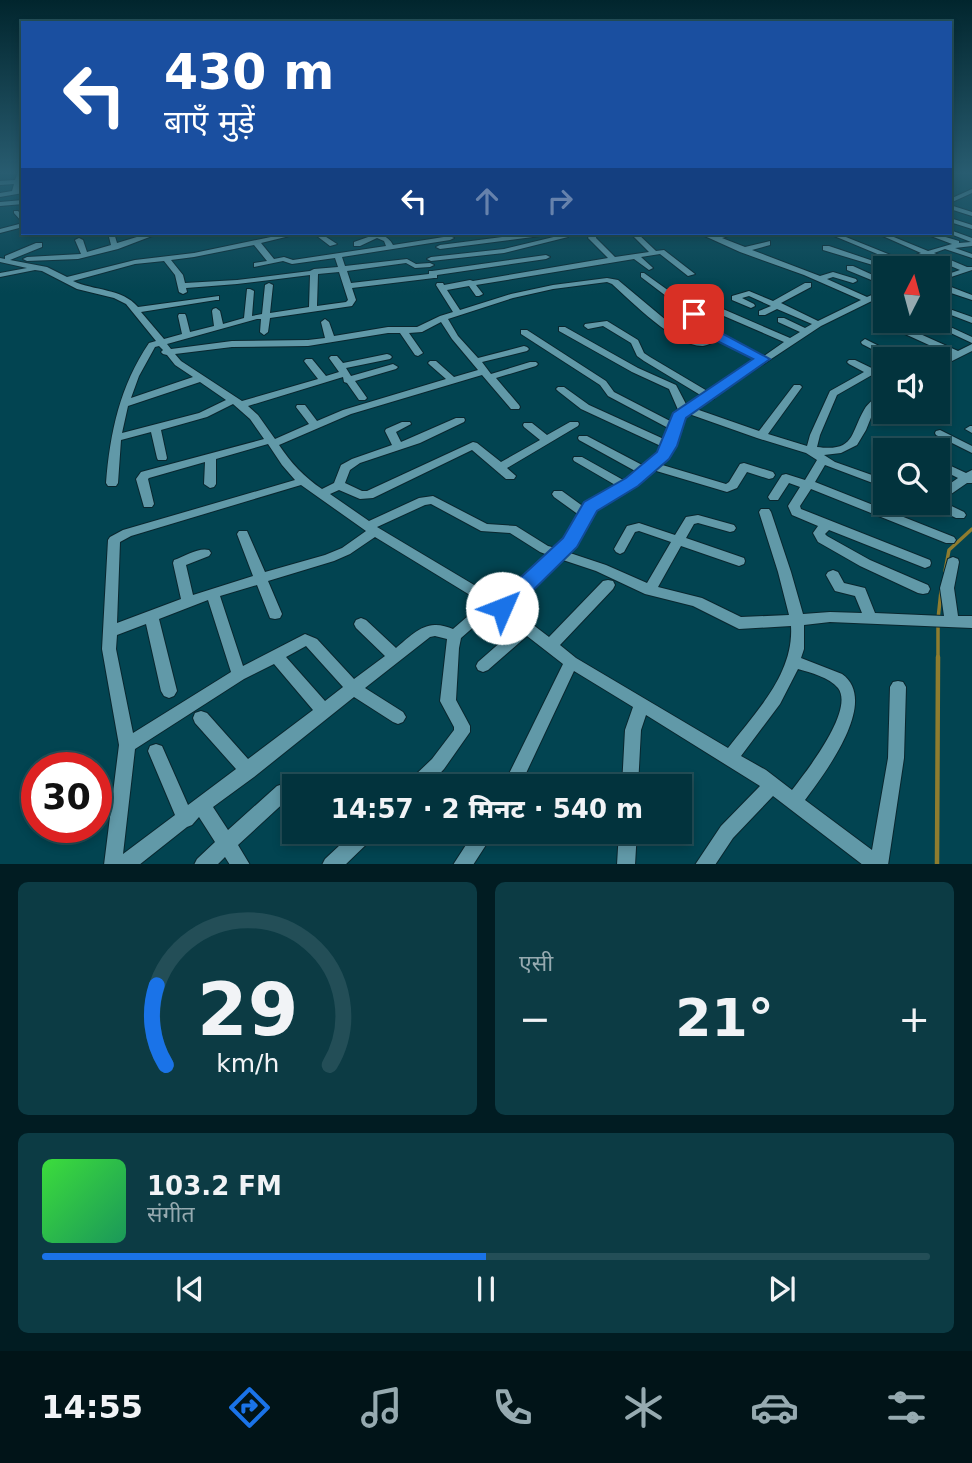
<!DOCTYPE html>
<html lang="hi">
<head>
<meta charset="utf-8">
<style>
  body { margin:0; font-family:"DejaVu Sans","Noto Sans Devanagari",sans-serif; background:#0c3b44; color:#f1f3f6; height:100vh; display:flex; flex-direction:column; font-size:26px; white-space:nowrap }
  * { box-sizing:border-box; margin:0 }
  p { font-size:23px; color:#96aab0 }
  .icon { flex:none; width:38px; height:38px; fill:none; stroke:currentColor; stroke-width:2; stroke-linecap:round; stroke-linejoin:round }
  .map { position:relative; height:864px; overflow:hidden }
  .sheet { display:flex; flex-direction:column; gap:18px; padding:18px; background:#011c22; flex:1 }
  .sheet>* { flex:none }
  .top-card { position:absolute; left:21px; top:21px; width:931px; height:214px; border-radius:0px; box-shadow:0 4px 10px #0003,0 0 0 2px #234e57; background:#1a4fa0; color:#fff; overflow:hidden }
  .needle { width:46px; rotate:6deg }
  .fabs { position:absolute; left:873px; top:256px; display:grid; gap:14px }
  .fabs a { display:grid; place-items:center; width:77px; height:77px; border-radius:0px; background:#02333d; box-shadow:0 4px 10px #0003,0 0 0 2px #234e57; font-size:35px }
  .speed { position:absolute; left:21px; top:752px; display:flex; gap:14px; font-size:35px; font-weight:700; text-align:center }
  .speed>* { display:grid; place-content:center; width:91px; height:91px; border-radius:50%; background:#02333d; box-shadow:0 4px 10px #0003,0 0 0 2px #234e57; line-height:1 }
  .speed .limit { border:10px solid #d22; background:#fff; color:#111 }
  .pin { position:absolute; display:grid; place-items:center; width:60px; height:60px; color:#fff; margin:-30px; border-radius:14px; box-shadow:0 4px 10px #0006 }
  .me { position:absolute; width:77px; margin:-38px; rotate:46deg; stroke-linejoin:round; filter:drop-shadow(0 0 5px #0008) }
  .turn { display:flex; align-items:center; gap:24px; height:147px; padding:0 28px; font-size:32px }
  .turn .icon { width:91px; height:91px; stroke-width:2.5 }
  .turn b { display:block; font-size:49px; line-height:60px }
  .lanes { display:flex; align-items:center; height:66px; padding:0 28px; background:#0003; justify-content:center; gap:35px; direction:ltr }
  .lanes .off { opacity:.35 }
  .big { font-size:52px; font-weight:800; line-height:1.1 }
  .sheet .tile { flex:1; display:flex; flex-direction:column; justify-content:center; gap:10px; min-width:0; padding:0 24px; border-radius:10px; background:#0c3b44 }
  .sheet .dial { align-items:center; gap:0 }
  .dial svg { height:182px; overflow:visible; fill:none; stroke:#234e57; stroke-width:7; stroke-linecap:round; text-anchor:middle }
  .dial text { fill:#f1f3f6; stroke:none }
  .song { display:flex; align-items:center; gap:21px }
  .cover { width:84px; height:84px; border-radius:10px; background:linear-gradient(135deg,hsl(120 70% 55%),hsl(150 70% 35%)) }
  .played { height:7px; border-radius:4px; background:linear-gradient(90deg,#1a73e8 50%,#234e57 50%) }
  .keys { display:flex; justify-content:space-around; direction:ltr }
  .heat { display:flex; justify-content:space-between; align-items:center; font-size:38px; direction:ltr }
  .sheet .tiles { flex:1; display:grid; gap:18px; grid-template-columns:1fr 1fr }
  .tile:last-child { grid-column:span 2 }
  .trip { position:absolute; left:282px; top:774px; width:410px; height:70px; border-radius:0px; background:#02333d; box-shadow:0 4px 10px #0003,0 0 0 2px #234e57; font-weight:800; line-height:70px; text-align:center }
  .tab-bar { display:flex; height:112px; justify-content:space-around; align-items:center; background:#011418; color:#96aab0 }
  .tab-bar .icon { width:49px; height:49px }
  .tab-bar .selected { color:#1a73e8 }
  .tab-bar b { font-size:32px; color:#f1f3f6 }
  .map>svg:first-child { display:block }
</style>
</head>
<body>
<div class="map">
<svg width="972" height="865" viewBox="0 0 972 865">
  <rect width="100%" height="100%" fill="#024451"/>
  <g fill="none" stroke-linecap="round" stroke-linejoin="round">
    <!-- stream-far1 -->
    <path stroke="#8e7c2f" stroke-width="3.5" d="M945,571l4,-21 23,-21
      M938,619l3,-28
      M938,659v-33"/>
    <!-- stream -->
    <path stroke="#8e7c2f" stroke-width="4.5" d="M937,865l1,-208"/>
    <defs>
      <path id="minor" d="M18,172h5v10l-2,2 -2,6 4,-1v4l-23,4v-4l12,-2 2,-7 -14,1v-4l15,-1z
        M972,189v4l-22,10v-4z
        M23,200v4l-23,2v-4z
        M950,205l22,7v4l-22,-7z
        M14,211h4l5,5v7l-9,-10z
        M950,218l22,7v4l-22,-7z
        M23,223v4l-23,6v-4z
        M950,230l22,8v8l-17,2 17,6v4l-27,-9 -11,4 33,14h5v3l-27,9 -7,-1v-4l7,1 15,-5 -33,-14 -17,6 12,6h-11l-84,-35h9l67,27 18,-7 -45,-20h8l44,18 24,-7 -29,-11h9l27,8v2l12,-1 -23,-9h2z
        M36,233h7v1l-3,2z
        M108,233h6l3,10 33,-10h10l-42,16 -40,10 -51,2 -4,-2 4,-2 54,-3 -6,-14 4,-2 4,2 4,12 24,-7z
        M290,233h12l-41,10 13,16 10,-2 9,3 93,-14 -2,-5 -7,-3 -17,8h-6v-4l17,-6 -3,-3c10,0 20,2 25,12l57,-9 4,2 -4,2 -108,17 3,9 62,-7 9,5 14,-1 4,2 -4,2 -15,1 -9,-5 -59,8 4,12 78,-9v-3h3l114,-16 4,2 -4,2 -109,16v3h-3l-82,10 4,12 -4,6 -82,12 -2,14 -4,3 -4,-3 1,-13h-4l-90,25 4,5 61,-8 76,-1 17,-2 -4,-16 4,-3 4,3 5,14 54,-9h29l23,-11 13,-4 -17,-27 1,-2h6l1,2 26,-5 3,1 135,-23 -20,-20 3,-5h6l-1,5 19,19 34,-5 -18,-18 6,-1 19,18 8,-1 31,24 -7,2 -28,-22 -19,3 12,11 -4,2 -15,-11 -158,26 7,9 -4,2h-3l-7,-10 -22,4 13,20 51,-16 42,-9 54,-7 11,2 55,46 12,8 17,6 9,-3 -7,-4 -9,-15 -54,-41v-4h3l57,41 9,15 54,27 20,-14 -81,-35 -24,-16v-4h6l24,16 81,35 10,-6 -22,-10v-4h6l21,10 7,-4 -35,-15 -12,6h-6v-4l12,-5 -22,-10 -7,2 12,6 1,2 -4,2 -19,-8v-4l17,-5 24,10 32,-18h6v4l-30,16 37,18 43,-21 -57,-25 -64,-23 -42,-19c6,0 10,2 16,3 6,0 15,-3 22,-3l-1,1 -13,4 23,9 25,-6v4l-18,5 68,26 13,-4 23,7 1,2 -4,2 -20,-6 -6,2 40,18 19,-8v5l-65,32 -106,70 -1,3 -4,1 -14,9 63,22 35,-46h6l2,2 -34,47 39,12 3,-11 20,-44 34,-19 -15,-8 -2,-2 2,-2h6l31,15v7l-14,-7 -35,20 -17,40 -3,12c38,5 33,-13 47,-37 4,-8 14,-14 22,-18v8l-12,10 -8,20 -9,15 -16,8 -17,2 11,7 51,18v8l-61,-23 -10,17 139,55 2,3 -2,3h-8l-135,-54 -11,17 1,3 129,51 1,3 -1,3 -5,2 -96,-38 -4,4 2,2 43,24 58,25 2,4 -2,4 -5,1 -5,-1 -58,-27 -42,-24 -5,-9 5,-7 -26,-11 -4,-9 12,-19 -11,-4 -11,17h-8l-2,-3 14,-22 4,-1 19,6 12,-20 -11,-7 -49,-15 -68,-24c-10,7 -9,21 -15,32 -3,7 -9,13 -15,18l67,20 3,-2 11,-18 4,-1 29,9 2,3 -2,3 -4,1 -22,-7 -10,16 -10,4 -74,-22 -3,5 -56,35 -20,35 -7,7 39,13 41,18 24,-41 -32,-11 -4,1 -11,20 -4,2 -4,-2 -2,-3 13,-23 12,-3 36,12 11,-18 12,-2 36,10 2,3 -2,3 -4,1 -32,-9 -4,1 -8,14 58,20 1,3 -1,3 -5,2 -58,-20 -23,41 44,11 39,19 48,-2 -11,-43 -19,-60 2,-3h8l2,3 20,60 12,42 27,-2 32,1 -7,-17 -20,-5 -9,-16 2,-3 5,-2 5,2 6,11 21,5 10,25 69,3 -4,-28 8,-29 5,-2 5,2 1,3 -5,26 4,28h14v12l-142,-6 -26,3v24l-3,9 41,16c38,27 -17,99 -37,126l67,50 16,-92 2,-71 3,-5 5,-1 5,1 3,5 -2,71 -16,107h-25l-90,-69 -40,42 -18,27h-20l26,-39 39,-40 -114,-71 -5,15 -3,56h-16l3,-56 8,-23 -59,-36 -54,115h-17l60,-122 -36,-28 -39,34 -5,2 -5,-2 -2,-4 2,-4 39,-34 -24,-18 -32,28 -2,10 -3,52 14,26v6l-26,37 -16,17h-20l2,-6 22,-21 22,-29v-3l-14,-26 7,-62 -12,-3 -5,1 -65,51 38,24 3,5 -3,5 -5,2 -5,-2 -39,-25 -100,80 -41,30 15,23 49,-44 6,-2 6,2 2,6 -2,6 -51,47 12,20h-20l-5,-8 -8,8h-23l3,-6 18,-17 -16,-25 -7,8 -5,2 -48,38h-35l15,-120 -17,-96 6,-109 2,-3 13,-7 172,-50 -13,-15 -14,-21 -52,15v25l-2,3 -4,1 -6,-4 1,-22 -56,16 -1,1 6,25 -2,3h-8l-8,-28 5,-7 123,-33 -14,-20 -17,-15 -26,13 -46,13 6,28 -1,2h-8l-1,-2 -6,-26 -30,8 -3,43 -2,3h-8l-2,-3c4,-51 14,-97 43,-140l7,-2 -30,-37 -12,-6 -37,-9 -35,-18 -7,-1 -35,7v-4l27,-5 -27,-6v-4l5,1v-3l31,-13h6v4l-32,13 37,7 20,10 68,-17 59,-7zM254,245l13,16 -13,2v4l29,-6 9,3 43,-6 3,9 -24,2 -4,2 -73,9 -52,3 -2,-8 -12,-15 23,-3zM164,261l11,14 4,17 4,2 4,-2 -1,-4 51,-4 73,-9 -1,32 -39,6 3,-28 -4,-2 -4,2 -3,29 -10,2 2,-25 -4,-2h-3l-3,29 -21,6 -3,-13 -4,-3 -3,1 -1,2 2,15 -24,6 -4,-16 -1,-2h-6l-1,2 4,18 -18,5 -23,-27 75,-12h3v-4l-81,11c-16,-19 -44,-16 -65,-26l62,-17zM339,272l9,28 -2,2 -29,4 1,-32zM607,282l5,2c19,17 64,63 91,62 5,-1 11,-4 15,-6l40,20 -49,32 -59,-35 -6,-4 -6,-13 -31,-19 -22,3 -1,2 4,3 15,-3 28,17 6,13 7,5 58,35 -15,10 -11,-21 -38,-17 -73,-41h-6v4l73,41 37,17 10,23 -5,4 -2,6 -58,-30 -8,-11 -79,-51h-6v4l79,51 8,11 62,33 -4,11 -77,-35 -25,-18h-6l-2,2 2,2 23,18 82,38 -19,19 -57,-30h-8l-1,2 1,2 58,32 -12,9 -43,-24h-8l-1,2 1,2 43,25 -33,21 -22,-16h-8l-2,3 2,3 25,18 -13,24 -10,9 -8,-2 -32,-20 -29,-2 -54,-28 -14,2 -50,23 -39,-27 9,-4 21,9 13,-1 99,-48 34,29h8l2,-3 -9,-8 71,-42 1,-2 -1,-2h-8l-23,13 -15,-12h-8l-1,2 1,2 16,13 -39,22 -24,-19 -4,-1 -106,49h-5l-17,-8 5,-13 10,-7 60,-20 44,-21 1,-2 -1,-2h-8l-55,24 -5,-10 15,-8 -1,-2h-8l-16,7 -1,2 7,14 -40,14 -11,6 -7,18 -12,6c-18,-12 -31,-26 -43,-44l72,-31 131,-39 29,34h8l1,-2 -1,-2 -23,-27 40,-12 2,-2 -2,-2h-6l-39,12 -9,-12 45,-11 2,-2 -2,-2 -3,-1 -46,12 -20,-22 -10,-17 65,-21 40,-9zM441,322l11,17 26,31 -24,7 -18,-16h-6l-2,2 2,2 16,14 -103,31 -26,11 -12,-16h-8l-1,2 13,17 -34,15 -17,-24 -10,-9 95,-29 1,5 3,1 12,17h6l2,-2 -12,-17 41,-12 2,-2 -5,-3 -42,12 -5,-8 44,-9 2,-2 -2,-2 -3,-1 -44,9 -6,-7h-6l-2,2 10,14 -13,4 -14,-17h-6l-2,2 14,18 -76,22 -61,-40 -6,-7 57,-7 76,-1 80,-13h12l15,22 3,1 5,-3 -14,-20 13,-1zM159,346l4,4 -2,2 2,2 4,1 8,10 18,12 -62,21 8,-22 16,-29zM200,382l26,18 -27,13 -77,20 6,-27zM301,485l65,46 -24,17 -17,7 -60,17 -18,-41h-8l-2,3 16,42 -60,19 -7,-30 23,-9 2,-3 -2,-3c-10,-3 -24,6 -35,10l-1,3 8,36 -64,24 3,-81 11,-6zM431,504l50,27 29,2 30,19 8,3 -47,46 -124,-74 48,-22zM375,537l108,66 -30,26c-5,-2 -12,-4 -17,-4 -15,-1 -29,14 -40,23l-30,-28 -5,-2 -5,2 -2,4 2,4 29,28 -31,23 -37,-40 -12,-5 -62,32 -23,-70 37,-11 13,33 5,1 5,-1 2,-4 -14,-33 66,-20 16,-7zM560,559l36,12 49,23 48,12 46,23 52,-3c3,48 -35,86 -63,122l-152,-90 -16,-13 53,-56 2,-4 -2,-4 -5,-1 -5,1 -54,56 -38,-29zM208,600l23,72 -98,61 -17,-84 1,-14 29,-11 15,67 3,5 5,2 5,-2 3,-5 -18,-72zM306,646l37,41 -18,14 -39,-44zM274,664l39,46 -65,49 -41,-46 -6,-2 -6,2 -2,5 2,5 41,46 -48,36 -26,-59 -6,-2 -6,2 -2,5 27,64 -52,39 12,-105 109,-70zM798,669c13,4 31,8 40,19 17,22 -32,84 -46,102l-26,-20 -25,-14 39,-52z
        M313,233h7l17,11 -7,2z
        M335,233h7l2,2 -6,1z
        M460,233h8v1l-3,2z
        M534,233h17l-3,2 -108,14 -4,-2 4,-2z
        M566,234l2,1v2l-64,16 -73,8 -4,-2 4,-2 73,-8z
        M823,246h6l65,22 -8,1 -63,-19z
        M847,266h6l33,15v5l-39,-16z
        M945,287h6l21,8v5l-27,-9z
        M938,305l34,12v6l-34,-13z
        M883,320h6l69,31 14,-7v7l-34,17v-7l13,-6 -68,-31z
        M923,320h12l37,17v6z
        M865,339l36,18 1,2h-11l-29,-15 -1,-2z
        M970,426h2v7l-7,-4z
        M940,430l32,16v7l-36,-18 -1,-2 1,-2z
        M906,442l13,8h-13l-5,-5z
        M938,460l28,13 6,-3v13h-5l-26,18 23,11 2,3 -2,3h-8l-27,-13 -2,-3h11v-10l20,-14 -20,-10z
        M355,831h22l-3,6 -29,28h-23l3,-6z
        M475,831h20l-22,34h-20z
        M619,831h18l-2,34h-18z"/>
    </defs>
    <!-- minor casing -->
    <use href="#minor" stroke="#09272f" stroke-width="2"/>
    <!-- minor -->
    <use href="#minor" fill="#6199a8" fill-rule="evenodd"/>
  </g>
  <!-- sky -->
  <linearGradient id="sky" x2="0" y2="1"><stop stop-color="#01252d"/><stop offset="0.59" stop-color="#285c70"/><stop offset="1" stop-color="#285c70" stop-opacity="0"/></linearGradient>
  <rect width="972" height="293" fill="url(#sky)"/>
  <!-- route -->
  <path fill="#1a73e8" stroke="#114b97" stroke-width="2" d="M694,310l5,1 13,17 58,31 -84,59 -9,28 -8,13 -31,27 -41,25 -20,36 -68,67 -7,2 -8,-2 -3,-6 3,-6 69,-64 21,-36 42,-24 31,-26 16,-39 80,-54 -50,-25 -15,-20z"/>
</svg>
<div class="fabs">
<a><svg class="needle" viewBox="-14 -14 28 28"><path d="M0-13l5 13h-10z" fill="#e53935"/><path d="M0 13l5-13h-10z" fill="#96aab0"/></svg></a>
<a><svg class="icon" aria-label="sound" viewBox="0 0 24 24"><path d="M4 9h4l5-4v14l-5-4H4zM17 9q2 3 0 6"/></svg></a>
<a><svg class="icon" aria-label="search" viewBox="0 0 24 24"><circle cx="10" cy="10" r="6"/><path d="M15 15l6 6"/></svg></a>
</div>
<div class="speed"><div class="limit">30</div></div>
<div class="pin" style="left:694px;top:314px;background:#d93025"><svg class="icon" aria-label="arrive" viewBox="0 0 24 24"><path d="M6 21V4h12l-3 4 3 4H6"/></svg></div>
<svg class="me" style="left:502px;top:608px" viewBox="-20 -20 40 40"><circle r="19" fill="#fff"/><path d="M0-13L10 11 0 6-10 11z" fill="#1a73e8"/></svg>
<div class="trip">14:57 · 2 मिनट · 540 m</div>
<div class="top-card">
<div class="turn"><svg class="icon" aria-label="left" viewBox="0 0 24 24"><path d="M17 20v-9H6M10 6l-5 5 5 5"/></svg><div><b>430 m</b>बाएँ मुड़ें</div></div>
<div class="lanes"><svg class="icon" aria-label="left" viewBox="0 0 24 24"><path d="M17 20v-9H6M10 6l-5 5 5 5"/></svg><svg class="icon off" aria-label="ahead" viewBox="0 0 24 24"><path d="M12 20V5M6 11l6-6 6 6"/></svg><svg class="icon off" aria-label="right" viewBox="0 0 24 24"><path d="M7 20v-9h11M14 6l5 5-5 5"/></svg></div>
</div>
</div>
<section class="sheet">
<div class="tiles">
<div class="tile dial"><svg viewBox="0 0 100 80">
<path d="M14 69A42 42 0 1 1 86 69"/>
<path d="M14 69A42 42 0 0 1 10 34" stroke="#1a73e8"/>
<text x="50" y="56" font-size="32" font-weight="700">29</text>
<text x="50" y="72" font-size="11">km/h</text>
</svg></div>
<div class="tile"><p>एसी</p>
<div class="heat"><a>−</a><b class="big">21°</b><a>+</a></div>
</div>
<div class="tile">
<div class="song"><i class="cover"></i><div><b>103.2 FM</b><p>संगीत</p></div></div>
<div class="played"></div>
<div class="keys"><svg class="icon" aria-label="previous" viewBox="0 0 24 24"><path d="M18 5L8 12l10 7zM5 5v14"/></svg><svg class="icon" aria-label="pause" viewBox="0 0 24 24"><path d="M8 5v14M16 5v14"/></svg><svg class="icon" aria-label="next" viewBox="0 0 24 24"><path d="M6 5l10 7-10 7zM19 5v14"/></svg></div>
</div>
</div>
</section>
<nav class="tab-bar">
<b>14:55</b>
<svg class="icon selected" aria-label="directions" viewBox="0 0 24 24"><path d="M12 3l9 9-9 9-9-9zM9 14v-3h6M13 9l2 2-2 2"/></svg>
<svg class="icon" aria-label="music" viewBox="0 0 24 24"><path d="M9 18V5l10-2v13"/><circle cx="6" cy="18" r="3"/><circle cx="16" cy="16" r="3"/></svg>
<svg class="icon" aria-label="phone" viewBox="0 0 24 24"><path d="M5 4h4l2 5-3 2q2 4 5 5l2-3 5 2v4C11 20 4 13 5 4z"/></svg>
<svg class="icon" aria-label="climate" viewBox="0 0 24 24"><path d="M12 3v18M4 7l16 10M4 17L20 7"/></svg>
<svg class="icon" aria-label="car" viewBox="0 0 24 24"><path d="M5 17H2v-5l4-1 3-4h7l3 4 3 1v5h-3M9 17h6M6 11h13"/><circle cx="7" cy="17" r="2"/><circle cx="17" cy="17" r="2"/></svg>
<svg class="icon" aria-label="filters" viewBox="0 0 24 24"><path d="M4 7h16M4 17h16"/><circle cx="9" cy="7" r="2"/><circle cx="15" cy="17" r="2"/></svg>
</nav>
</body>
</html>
